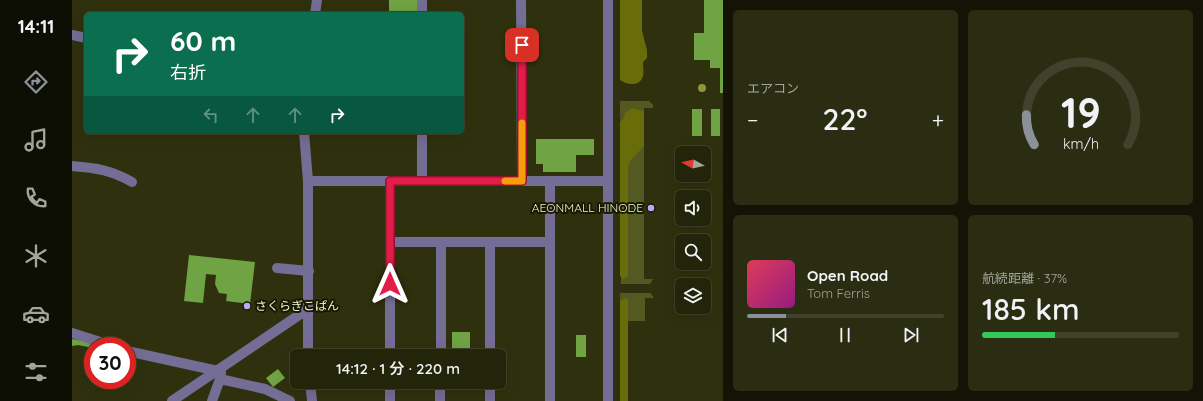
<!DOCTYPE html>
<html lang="ja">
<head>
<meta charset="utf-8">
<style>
  body { margin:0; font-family:Quicksand,"Noto Sans JP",sans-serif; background:#2b2d13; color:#f1f3f6; height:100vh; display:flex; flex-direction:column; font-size:15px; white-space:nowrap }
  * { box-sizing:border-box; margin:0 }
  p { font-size:13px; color:#a3a59c }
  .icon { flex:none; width:22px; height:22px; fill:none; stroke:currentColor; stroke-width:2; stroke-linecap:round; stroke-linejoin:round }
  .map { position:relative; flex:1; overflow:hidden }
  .details { display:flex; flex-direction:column; gap:10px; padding:10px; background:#131406; width:480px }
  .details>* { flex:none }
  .top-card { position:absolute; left:12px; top:12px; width:380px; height:122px; border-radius:6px; box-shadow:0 4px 16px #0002,0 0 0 1px #40422b; background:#0b6e4f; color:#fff; overflow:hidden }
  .needle { width:26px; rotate:278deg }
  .buttons { position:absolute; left:603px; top:146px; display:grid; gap:8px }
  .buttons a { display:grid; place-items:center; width:36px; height:36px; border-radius:6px; background:#23250a; box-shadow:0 4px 16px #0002,0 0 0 1px #40422b; font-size:20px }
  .speed { position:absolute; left:12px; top:337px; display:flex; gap:8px; font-size:20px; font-weight:700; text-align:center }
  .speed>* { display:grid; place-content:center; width:52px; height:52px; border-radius:50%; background:#23250a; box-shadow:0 4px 16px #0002,0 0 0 1px #40422b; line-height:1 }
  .speed .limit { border:6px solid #d22; background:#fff; color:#111 }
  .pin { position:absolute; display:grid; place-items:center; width:34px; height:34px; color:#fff; margin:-17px; border-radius:8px; box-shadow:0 2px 6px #0006 }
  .me { position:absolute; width:44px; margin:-22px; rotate:0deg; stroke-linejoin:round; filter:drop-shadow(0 0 3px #0008) }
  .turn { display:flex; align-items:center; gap:14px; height:84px; padding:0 20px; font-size:18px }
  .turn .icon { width:52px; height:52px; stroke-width:2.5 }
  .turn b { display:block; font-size:28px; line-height:34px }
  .lanes { display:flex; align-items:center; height:38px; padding:0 20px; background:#0003; justify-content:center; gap:20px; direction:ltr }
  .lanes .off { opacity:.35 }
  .big { font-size:30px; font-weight:600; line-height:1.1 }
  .details .widget { flex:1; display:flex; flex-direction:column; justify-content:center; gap:6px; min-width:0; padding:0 14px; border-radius:6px; background:#2b2d13 }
  .details .dial { align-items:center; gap:0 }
  .dial svg { height:104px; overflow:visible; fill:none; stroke:#40422b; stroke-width:7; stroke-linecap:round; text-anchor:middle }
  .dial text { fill:#f1f3f6; stroke:none }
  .song { display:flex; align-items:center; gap:12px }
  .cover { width:48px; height:48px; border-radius:6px; background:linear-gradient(135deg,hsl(350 70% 55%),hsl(310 70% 35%)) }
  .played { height:4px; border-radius:2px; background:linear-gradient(90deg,#8c9099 20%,#40422b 20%) }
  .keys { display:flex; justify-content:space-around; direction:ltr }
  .heat { display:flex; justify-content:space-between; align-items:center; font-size:22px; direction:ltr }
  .charge { height:6px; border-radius:3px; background:linear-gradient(90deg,#34c759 37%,#40422b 0) }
  .details .tiles { flex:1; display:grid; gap:10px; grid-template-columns:repeat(2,1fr) }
  .trip { position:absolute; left:218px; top:349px; width:216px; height:40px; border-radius:6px; background:#23250a; box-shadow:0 4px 16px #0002,0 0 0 1px #40422b; font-weight:600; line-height:40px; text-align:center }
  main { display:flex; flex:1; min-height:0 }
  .menu { display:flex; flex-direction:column; width:72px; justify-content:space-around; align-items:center; background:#0e0f04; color:#a3a59c }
  .menu .icon { width:28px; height:28px }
  .menu .active { color:#8c9099 }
  .menu b { font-size:18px; color:#f1f3f6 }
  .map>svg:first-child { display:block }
</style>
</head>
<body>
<main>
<nav class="menu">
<b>14:11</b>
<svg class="icon active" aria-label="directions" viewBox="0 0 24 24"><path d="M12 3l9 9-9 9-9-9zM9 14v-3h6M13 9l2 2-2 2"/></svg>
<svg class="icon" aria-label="music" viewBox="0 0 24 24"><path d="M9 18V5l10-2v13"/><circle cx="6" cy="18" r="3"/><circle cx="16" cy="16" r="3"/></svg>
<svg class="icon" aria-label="phone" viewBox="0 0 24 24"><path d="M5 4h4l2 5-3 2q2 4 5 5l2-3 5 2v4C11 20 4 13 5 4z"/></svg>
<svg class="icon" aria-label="climate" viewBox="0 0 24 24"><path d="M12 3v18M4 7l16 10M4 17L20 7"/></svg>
<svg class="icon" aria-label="car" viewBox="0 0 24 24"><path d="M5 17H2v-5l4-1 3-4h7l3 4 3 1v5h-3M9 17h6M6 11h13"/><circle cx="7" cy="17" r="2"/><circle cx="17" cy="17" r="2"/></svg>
<svg class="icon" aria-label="filters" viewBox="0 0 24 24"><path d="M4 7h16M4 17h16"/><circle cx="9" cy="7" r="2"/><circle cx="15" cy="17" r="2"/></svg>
</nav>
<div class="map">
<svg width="651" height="401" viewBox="0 0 651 401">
  <rect width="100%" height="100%" fill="#2f310e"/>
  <!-- green -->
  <path fill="#545821" d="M548,101h29l4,4v3h-9v171h9l-3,5h-29z
    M548,293h30l3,3v2h-8v23h-17v80h-8z"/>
  <!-- forest -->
  <path fill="#696d09" d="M548,0h22v31l5,19v8l-4,4c0,4 1,10 0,14 -3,11 -16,9 -23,4z
    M560,108l12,3v35l-14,15 -2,6v109l-5,3 -3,-3v-154l4,-4 1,-5z
    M554,298l2,2v101h-8v-100z"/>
  <!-- building -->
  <path fill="#6fa343" d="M317,0h29l-1,14h-28z
    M632,0h19v93h-3v-25h-10v-8h-16v-27h10z
    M620,109h10v27h-10z
    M639,109h9v27h-9z
    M464,139h58v16h-18v17h-33v-8h-7z
    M117,255l66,7 -5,42 -24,-3 1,-7 -8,-1 -4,-9 1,-9 -10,-1 -3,29 -19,-2z
    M380,332h18v24h-18z
    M504,335h10v22h-10z
    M0,339l17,3 12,4h-8v2l-15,-3 -6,1z
    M206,369l7,9 -12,9 -7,-9z"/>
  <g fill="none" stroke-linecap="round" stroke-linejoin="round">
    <!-- minor -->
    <path stroke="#746d95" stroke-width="10" d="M449,0l1,181
      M243,14l2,-14
      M350,14v-14
      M0,35l14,3
      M232,132l4,49v175
      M0,166c24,2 39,4 60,16
      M236,181h300
      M350,181v-49
      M318,242h160
      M418,242v114
      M205,268l32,3
      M0,333l41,13
      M55,351l91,20
      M318,356v-175
      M369,356v-114
      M148,379l45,10 25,12
      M238,382l2,19
      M418,382v19
      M100,401l136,-92
      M140,401l8,-22 1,-6
      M318,401v-19
      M368,401v-19
      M478,401v-220
      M536,401v-401"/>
  </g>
  <!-- trees -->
  <circle fill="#909633" cx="630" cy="88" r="4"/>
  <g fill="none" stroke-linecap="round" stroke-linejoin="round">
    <defs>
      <path id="route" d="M318,284v-103h132v-136"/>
    </defs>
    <!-- route casing -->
    <use href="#route" stroke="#92132f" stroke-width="10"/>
    <!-- route -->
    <use href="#route" stroke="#e11d48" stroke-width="7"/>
    <!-- slow -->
    <path stroke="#f59e0b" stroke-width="7" d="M433,181h17v-58"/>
  </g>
  <!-- markers -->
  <g fill="#b9aaf7" stroke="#171900" stroke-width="1.5">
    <circle cx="579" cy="208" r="4"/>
    <circle cx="175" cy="306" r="4"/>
  </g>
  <g text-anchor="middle" stroke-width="4" stroke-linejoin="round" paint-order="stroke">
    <!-- poi labels -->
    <g font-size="12" fill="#f0f4d2" stroke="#171900" text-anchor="end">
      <text x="571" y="212">AEONMALL HINODE</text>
      <text x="183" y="310" text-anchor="start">さくらぎこぱん</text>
    </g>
  </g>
</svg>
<div class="buttons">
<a><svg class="needle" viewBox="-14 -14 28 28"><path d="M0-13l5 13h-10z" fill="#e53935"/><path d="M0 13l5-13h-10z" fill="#a3a59c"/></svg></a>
<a><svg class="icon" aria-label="sound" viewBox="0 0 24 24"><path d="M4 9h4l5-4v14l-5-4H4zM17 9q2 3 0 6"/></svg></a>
<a><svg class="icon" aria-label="search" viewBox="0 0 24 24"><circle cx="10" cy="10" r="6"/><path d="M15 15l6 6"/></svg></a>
<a><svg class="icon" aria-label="layers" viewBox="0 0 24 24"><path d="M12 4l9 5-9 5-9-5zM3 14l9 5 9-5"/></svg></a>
</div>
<div class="speed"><div class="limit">30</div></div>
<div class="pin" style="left:450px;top:45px;background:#d93025"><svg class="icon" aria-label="arrive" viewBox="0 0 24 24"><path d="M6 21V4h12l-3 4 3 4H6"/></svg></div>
<svg class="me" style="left:318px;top:284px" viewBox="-20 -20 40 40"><path d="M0-17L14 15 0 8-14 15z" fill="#e11d48" stroke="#fff" stroke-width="4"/></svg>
<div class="trip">14:12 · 1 分 · 220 m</div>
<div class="top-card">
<div class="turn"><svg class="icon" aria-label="right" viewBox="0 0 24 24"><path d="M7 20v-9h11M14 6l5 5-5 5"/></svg><div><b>60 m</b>右折</div></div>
<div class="lanes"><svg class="icon off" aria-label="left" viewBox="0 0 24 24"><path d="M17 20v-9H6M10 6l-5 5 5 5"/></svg><svg class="icon off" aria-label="ahead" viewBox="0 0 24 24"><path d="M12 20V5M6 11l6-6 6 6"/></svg><svg class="icon off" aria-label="ahead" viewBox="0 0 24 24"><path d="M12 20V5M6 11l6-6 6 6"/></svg><svg class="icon" aria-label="right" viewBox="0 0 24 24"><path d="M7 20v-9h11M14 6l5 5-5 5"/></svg></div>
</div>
</div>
<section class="details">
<div class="tiles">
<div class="widget"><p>エアコン</p>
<div class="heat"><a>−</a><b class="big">22°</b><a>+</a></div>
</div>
<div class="widget dial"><svg viewBox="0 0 100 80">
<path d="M14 69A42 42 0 1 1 86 69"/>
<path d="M14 69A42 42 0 0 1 8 46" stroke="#8c9099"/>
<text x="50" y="56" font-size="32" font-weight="700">19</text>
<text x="50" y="72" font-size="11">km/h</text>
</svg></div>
<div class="widget">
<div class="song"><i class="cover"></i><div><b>Open Road</b><p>Tom Ferris</p></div></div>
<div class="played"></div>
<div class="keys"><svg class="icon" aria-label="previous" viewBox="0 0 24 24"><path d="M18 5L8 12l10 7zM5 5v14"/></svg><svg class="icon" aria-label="pause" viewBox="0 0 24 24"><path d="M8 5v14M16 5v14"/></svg><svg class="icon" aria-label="next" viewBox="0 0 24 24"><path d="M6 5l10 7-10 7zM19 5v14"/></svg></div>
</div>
<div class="widget"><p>航続距離 · 37%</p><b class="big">185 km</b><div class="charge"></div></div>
</div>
</section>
</main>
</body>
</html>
